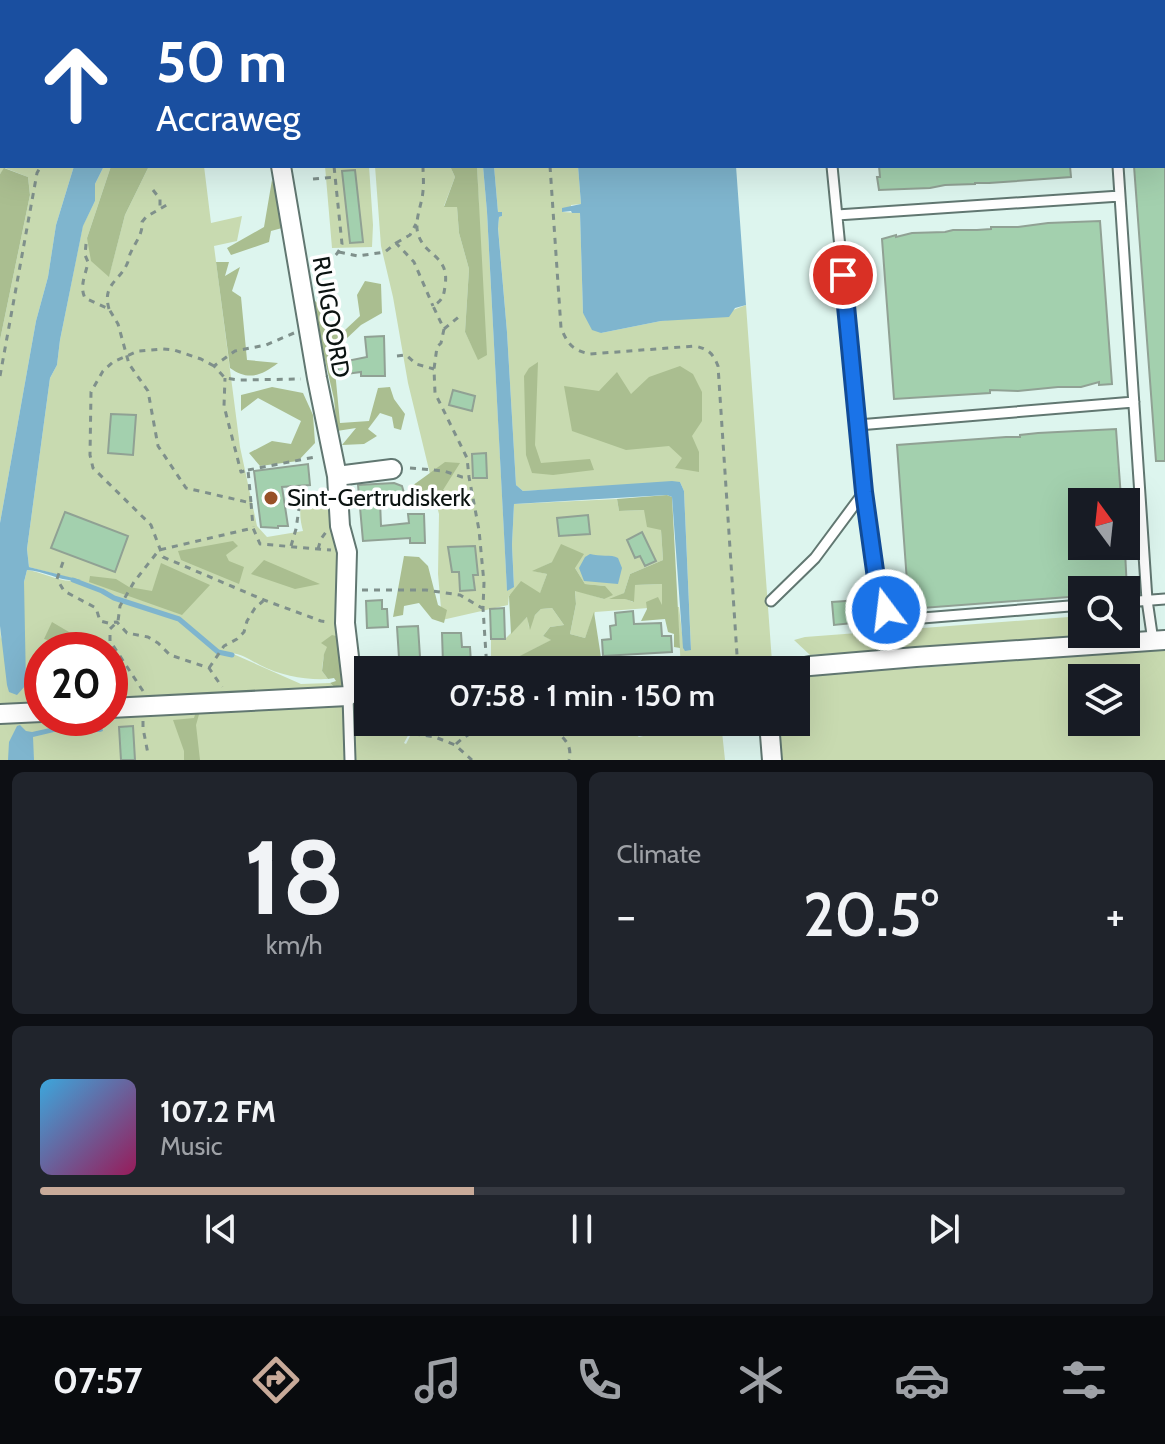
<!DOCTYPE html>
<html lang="en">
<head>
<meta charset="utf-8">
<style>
  body { margin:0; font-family:Cabin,sans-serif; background:#20242c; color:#f1f3f6; height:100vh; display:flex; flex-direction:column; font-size:30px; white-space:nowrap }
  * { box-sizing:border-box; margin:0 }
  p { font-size:26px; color:#9ea1a6 }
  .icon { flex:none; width:44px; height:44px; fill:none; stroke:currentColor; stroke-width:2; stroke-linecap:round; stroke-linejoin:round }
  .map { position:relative; height:760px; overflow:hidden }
  .panel { display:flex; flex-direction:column; gap:12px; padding:12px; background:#0d0f14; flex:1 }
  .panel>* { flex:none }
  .hud { position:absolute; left:0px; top:0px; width:1166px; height:168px; box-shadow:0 8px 32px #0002; background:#1a4fa0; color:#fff; overflow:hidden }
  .needle { width:52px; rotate:345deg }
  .fabs { position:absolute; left:1068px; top:488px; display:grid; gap:16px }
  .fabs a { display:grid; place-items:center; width:72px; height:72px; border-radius:0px; background:#171b24; box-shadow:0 8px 32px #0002; font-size:40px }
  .speed { position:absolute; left:24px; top:632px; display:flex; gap:16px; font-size:40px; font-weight:700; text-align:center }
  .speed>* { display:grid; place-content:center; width:104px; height:104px; border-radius:50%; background:#171b24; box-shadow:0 8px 32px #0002; line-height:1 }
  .speed .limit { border:12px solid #d22; background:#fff; color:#111 }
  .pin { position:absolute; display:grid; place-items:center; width:68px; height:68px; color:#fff; margin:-34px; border:4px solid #fff; border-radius:50%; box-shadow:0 2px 8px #0007 }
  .me { position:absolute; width:88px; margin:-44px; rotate:345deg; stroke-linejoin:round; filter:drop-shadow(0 0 6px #0008) }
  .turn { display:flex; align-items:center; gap:28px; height:168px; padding:0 24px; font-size:36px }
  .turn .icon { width:104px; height:104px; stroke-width:2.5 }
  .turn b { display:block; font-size:56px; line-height:68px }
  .big { font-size:60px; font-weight:600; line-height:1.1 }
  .panel .widget { flex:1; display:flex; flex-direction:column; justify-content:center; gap:12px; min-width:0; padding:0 28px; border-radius:12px; background:#20242c }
  .panel .dial { align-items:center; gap:0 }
  .dial b { font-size:104px; line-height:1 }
  .song { display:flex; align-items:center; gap:24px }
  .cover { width:96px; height:96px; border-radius:12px; background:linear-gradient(135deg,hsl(200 70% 55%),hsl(330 70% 35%)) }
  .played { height:8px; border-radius:4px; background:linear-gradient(90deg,#c8aa99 40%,#363941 40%) }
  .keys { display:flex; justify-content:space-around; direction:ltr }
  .heat { display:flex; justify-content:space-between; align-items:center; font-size:44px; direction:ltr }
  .panel .tiles { flex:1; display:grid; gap:12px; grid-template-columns:1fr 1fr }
  .widget:last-child { grid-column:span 2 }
  .trip { position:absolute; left:354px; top:656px; width:456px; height:80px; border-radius:0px; background:#171b24; box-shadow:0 8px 32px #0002; font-weight:600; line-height:80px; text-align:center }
  .tabs { display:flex; height:128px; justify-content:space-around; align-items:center; background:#090b0e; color:#9ea1a6 }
  .tabs .icon { width:56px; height:56px }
  .tabs .current { color:#c8aa99 }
  .tabs b { font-size:36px; color:#f1f3f6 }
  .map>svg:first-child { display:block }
</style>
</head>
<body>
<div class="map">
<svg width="1165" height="760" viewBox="0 0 1165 760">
  <rect width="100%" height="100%" fill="#ddf5ee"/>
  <!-- green -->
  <path fill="#c8dab0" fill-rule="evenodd" d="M2,126v40h72l-18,59 -8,52 -12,44 -36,202v-183l30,-145 -2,-18 -23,-9 -5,6v-47z
    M104,166h7l-24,72 22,38 16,-61 24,-49h55l7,57 31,-7 -5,25 -23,5 26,201 17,79 10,11 36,-6c-3,-11 -5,-24 2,-35l23,-3c15,16 11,117 12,144 -16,11 -16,15 -18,34l6,8c-24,1 -46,-3 -68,-14 -10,-5 -18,-11 -29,-12l70,31 29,-1 9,8 -229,12v-53h-68v57l-42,2v-83l1,13 23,-57 3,-12c17,2 34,14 51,10l-49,-13 -2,-18 23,-171 7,-13 3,-25 23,-115 12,-24v-17z
    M325,166h44l4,59 -1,22 -40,1z
    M375,166h75l5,11 -11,29 13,1 2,26 10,36 -4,63 7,14 7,-134 -2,-46h6l4,46 20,378 7,-4 -2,-41 2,-41 103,-5 2,12 25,-1 17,20 2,30 -33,14 -6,19 -12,6h14l7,3 1,-17 28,-1v23l-67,5 -10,26 -15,-4 6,-30 -1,-14 29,9 1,-13 -20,-2 -10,-16 -23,-6 -18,9 13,3 -7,20 -31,1 -1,10 -66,15 -4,-46 1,-60 -7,-27 -15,8 -5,-9 18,-12 -22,-91 -15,-86 -12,-51z
    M494,166h84l3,38 -10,1v2l-9,5 18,1 3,100 18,20 60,-12 72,-11 13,-5 26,357 -1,8h-11l-26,-5 -53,2 -4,-60h2l5,43 7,-1 -7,-158 -4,-9 -157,9 -7,-6 -9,-153 -9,-105 1,-10 3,-1v-4h-4z
    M552,608l12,17 -14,2 -7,9 9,4 -41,21 -5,9h-15v-31h14l23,-23 1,12 6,-13 6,-6z
    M1082,616v18h35l-307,21 -16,-15 11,-3z
    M1165,650v110h-387l-3,-38h21v-46l7,-2 99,-5zM1082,678h44v44h-44z
    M361,696h7v26h55l-12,8 -7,13 2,1 6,-12 14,-8 29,-2h163l21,15 25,-6 4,-9h53l4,38h-372v-56z
    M339,704l5,6 2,50h-346v-41l110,-1v-4z"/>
  <!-- forest -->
  <path fill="#aabe90" d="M111,166h38l-24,49 -16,62 -18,-16 -4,-23z
    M450,166h27l10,189 -9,5 -13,-28 4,-63 -10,-36 -2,-26h-13l11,-30z
    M4,168l24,9 2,18 -30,145v-166z
    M272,180l5,12 5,36 -11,3 -2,11 -38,13 -4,-7 37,-21z
    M216,262h13l-4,14 15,-9 -8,24 9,6 6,63 31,3c-17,13 -30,18 -48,5z
    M365,281l16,3 1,29 -21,12 -16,15 -3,16 -8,4 6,63 29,-2 9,-33 12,-1 4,12 11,15 -4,16 -7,-2 -2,-11 -12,-4 -12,16 9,7 -13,8 -22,1 14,-17 -19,3 -3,-32 -19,-82v-16l11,10 1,12 18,7 15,-14 -3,-21z
    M538,362l-3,83 6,18 49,-4 4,11 -41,5 -21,-2 -6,-18 -2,-79 5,-8z
    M680,366l13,8 9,18v29l-10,15 7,16v20l-24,-4 7,-10 -13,-12 -43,4 -54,-19 -8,-45 35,5 18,-19 14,22 18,-17z
    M272,387l31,6 10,22 2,28 -17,18 -38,5 -11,-13 23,-12 19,3 10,-23 -43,-23 -17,13v-16z
    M445,462l15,1 -17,27 13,7 1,10 -20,1 -5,-21 -15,8 -5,-9z
    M667,495l5,2 8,151 -6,-1v-13l-6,-2 -3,-13 -24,2 6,-12 -1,-7 12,-5 4,8v-21l-27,1 -1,17 -9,-3h-16l15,-6 6,-19 33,-14 -2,-30 -14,-3 -3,-17 -25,1 -2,-12z
    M233,541l5,5 -12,9 3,6 15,6 -5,17 -58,-24 -3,-9z
    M561,544l23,10 -9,14 10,16 20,2 8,9 -9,4 -29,-8 1,13 -6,30 15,4 9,-26 9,58h-97l4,-9 41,-21 -8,-4 7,-9 14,-2 -12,-17 -11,1 -6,6 -5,15 -3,-13 -16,17 -2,-38 12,-15 19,12 7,-19 -15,-3 20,-9z
    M404,556l15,1 9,9 10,39 9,5 -3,13 -12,-4 -13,-16 -15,3 -1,9 -10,2z
    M264,560l56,24 -25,5 -44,-15z
    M161,563l49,22 -28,30 -93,-33 1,-6 26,3 13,8 23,4z
    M52,622l34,20h16l6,8h-38l-5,-5 -21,-6z
    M332,635l8,2 5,49 -6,5 -9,-8 6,-2 -2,-3 -6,1 -6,-8 2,-17 3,-7 -6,-4z
    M196,711h4l-4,14 4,35h-16v-9l-11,-31 21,-2z"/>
  <!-- water -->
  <path fill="#7fb5ce" d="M74,166h30l-9,18v17l-12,25 -23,114 -3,25 -7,13 -23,171 2,18 52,13c-19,3 -35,-9 -54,-10l-3,12 2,103 -9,10 -8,-3 -2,-7 -7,-59v-103l36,-202 12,-44 8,-52z
    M483,166h11l4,46h4v4l-3,1 -1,11 9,104 9,153 7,6 149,-10 8,1 4,9 7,159 -6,1 -2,-3 -11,-151 -5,-2 -153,9 -2,41 2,42 -7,4 -20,-379z
    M578,166h158l10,139 -11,3 -6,9 -68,4 -60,12 -9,-3 -9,-17 -3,-100h-8l-1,-2 -9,1v-4l19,-4z
    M590,554c10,3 21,0 28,4l4,10 -4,16 -34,-3 -5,-13 6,-11z
    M20,725l6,6 6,1 27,-6 43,1 1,4 -3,1h-46l-21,5 1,23h-26l1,-18 8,-16z"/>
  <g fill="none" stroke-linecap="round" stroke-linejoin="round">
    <!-- stream -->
    <path stroke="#7fb5ce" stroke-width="5" d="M73,580l29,11 12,7 65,21 39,33 14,3"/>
  </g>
  <!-- building -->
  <path fill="#a3d0ae" stroke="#90a194" stroke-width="2" d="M879,166h191l1,11 -82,6h-14v1l-30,1 -15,3 -51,2 -2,-13h3z
    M1134,166h31v295h-9z
    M355,170l8,72 -13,1 -8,-72z
    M1100,221l12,163 -13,1v-3l-18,5h-23l-40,4 -28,-1v3l-96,6 -12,-160 14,-4v2l16,-4 33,-1 8,-2h24l14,-1v-2h27l30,-4z
    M384,336l1,40h-24v-4l-22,3 -2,-12 30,-6 -2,-20z
    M453,390l22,6 -3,15 -23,-6z
    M111,414l25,1 -3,40 -25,-2z
    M1116,429l5,69h-3l1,4h-37v44h40v5h3l2,39h-45v6l-173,13 -12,-164 109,-8h14v-2l18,-2z
    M486,453l1,25h-14l-1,-24z
    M308,464l2,21 -28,2 6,39h-10v2l-17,-1 -7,-56z
    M394,483l8,3 2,7 -3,7 -21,1 1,25 28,-3 -1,-9h16l1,29h-15v-5l-47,3 -5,-56z
    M65,512l63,24 -13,36 -64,-24z
    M588,515l2,19 -31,2 -2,-18z
    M642,532l14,29 -11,5 -5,-10 -5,2 -8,-18z
    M475,546l3,29h-5l2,15 -15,1 -1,-19h-7l-4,-25z
    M382,600v9h5l1,18 -21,1 -1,-27z
    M860,600l2,22 -28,3 -2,-23z
    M504,608l1,31h-14l-1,-30z
    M633,611l1,13 27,-1 1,13h9l1,16 -69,4 -1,-16 9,-1 -1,-13 6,-1 -1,-12z
    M418,626l2,31 -21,1 -2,-31z
    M442,633h19l1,14h8l1,16 -28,1z
    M133,726l2,34h-14l-2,-33z"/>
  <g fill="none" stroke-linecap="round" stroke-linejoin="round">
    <defs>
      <path id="service" d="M6,0l1,2
        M816,0v2
        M1106,0v2
        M157,2l4,-2
        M0,118l2,-1
        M1118,166l29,434 6,41
        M837,215l283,-19
        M858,425l276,-23
        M864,492l13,93 9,25 12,10 184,-15
        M771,601l44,-43 49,-66 -32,-326
        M1126,602l39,-3
        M348,696l2,64"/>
      <path id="minor" d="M281,166l36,212 20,98 3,50 7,26 -2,71 8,68
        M337,476l55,-7
        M790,670l20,-4 106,-9 249,-17
        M110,708l238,-12 5,-5 15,-1
        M0,714l42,-2
        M769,722l3,38"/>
    </defs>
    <!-- service casing -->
    <use href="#service" stroke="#617771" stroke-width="13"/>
    <!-- minor casing -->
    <use href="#minor" stroke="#617771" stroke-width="22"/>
    <!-- path -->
    <path stroke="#7f908b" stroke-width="3" stroke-dasharray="6 6" stroke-linecap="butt" d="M539,0v2
      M247,2l2,-2
      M365,2l3,-2
      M423,166c0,8 1,17 0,25 -1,14 -9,29 -5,43 7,23 32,21 27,52 -1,10 -3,15 -12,20l11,23 -3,14 -4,4 -3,22 1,24 32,65 2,19 10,53 5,53 -1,25 4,62
      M550,166l11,162c7,17 12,22 29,26l105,-8c13,3 18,7 23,20l20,304
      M313,179l22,-2
      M153,190l7,9v8
      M396,243l14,-8 6,-11
      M86,244l-1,11 3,7c-2,12 -9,24 -3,36l24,11 9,15 11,40 19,27 10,55 28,42 65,15 -3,-33 -7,2 -17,-66 1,-28
      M339,252l19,4 27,-4 11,-9 18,19 19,44
      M314,263c14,0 23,-5 28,-19l-8,-78
      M109,309c-7,-25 10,-27 18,-45 2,-4 2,-9 4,-12 5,-11 12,-18 11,-30l4,-5 24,-14
      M444,329l17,-14
      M294,333l-28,12 -31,6 -21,15 11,12 14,2 62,-1
      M397,356l9,-1 10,9 18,5
      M214,366l-13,-7 -27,-9 -11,-1 -25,2 -25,11 -10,9 -12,21 -1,63 3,13 58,57 12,32 101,43 57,21 8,1
      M0,376l37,-203 4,-7
      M410,468l34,3 18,6h7
      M248,470l67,-13
      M251,503l2,24
      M291,546l5,-17 5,-34 19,-3
      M318,549l3,-10 5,-7
      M63,562l-6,17 7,12 32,17 4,13 8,2 9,-1 10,11 21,4 10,6 12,12 39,13 13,19
      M362,590h64l34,5 22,13
      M209,668l15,-22 13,-7 7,-7 3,-11 8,-13 8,-7
      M143,691l-33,-50v-12l8,-8 2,-15 14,-24 25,-32 94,-22 7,16 71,6
      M143,721v7l5,26
      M393,722l22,12 20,3 20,8 17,15
      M544,722c13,11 30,19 25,38
      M456,744c23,-21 35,-14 62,-22"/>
    <!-- service -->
    <use href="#service" stroke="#fff" stroke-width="9"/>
    <!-- minor -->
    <use href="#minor" stroke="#fff" stroke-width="18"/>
  </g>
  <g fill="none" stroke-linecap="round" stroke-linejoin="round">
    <defs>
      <path id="route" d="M843,275l21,217 13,93 9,25"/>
    </defs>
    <!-- route casing -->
    <use href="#route" stroke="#114b97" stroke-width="20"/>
    <!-- route -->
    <use href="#route" stroke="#1a73e8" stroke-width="14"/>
  </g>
  <!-- markers -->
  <circle fill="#975127" stroke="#fff" stroke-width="3" cx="271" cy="498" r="8"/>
  <g text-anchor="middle" stroke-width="7" stroke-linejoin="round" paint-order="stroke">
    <!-- street labels -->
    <g font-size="24" fill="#0b1311" stroke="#fff">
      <text transform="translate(331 317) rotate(80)" y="8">RUIGOORD</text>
    </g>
    <!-- poi labels -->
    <g font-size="24" fill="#0b1311" stroke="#fff" text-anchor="start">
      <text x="287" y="506">Sint-Gertrudiskerk</text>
    </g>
  </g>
</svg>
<div class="fabs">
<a><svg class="needle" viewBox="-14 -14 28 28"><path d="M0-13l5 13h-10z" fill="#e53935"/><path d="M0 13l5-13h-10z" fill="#9ea1a6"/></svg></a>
<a><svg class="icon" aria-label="search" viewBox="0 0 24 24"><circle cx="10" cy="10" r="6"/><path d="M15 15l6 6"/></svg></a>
<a><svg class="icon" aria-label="layers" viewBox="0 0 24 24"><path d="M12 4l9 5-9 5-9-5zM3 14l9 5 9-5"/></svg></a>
</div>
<div class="speed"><div class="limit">20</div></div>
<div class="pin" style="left:843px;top:275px;background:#d93025"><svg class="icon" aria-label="arrive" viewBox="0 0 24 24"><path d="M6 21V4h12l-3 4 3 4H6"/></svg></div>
<svg class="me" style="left:886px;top:610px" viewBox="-20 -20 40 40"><circle r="17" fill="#1a73e8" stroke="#fff" stroke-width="3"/><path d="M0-11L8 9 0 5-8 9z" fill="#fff"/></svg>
<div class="trip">07:58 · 1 min · 150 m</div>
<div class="hud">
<div class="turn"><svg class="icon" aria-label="ahead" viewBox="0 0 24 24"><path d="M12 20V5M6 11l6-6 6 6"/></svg><div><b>50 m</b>Accraweg</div></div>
</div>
</div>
<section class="panel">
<div class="tiles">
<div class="widget dial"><b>18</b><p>km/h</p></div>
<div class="widget"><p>Climate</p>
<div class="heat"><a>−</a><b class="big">20.5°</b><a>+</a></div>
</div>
<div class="widget">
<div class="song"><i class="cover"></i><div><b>107.2 FM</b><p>Music</p></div></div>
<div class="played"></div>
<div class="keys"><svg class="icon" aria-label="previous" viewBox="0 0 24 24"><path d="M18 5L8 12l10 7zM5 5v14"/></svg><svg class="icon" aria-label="pause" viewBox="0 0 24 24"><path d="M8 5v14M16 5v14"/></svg><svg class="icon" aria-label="next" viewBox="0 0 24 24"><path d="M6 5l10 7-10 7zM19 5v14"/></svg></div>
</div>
</div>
</section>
<nav class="tabs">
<b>07:57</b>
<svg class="icon current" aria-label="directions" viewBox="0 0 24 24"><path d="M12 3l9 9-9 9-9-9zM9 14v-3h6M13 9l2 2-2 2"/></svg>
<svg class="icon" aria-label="music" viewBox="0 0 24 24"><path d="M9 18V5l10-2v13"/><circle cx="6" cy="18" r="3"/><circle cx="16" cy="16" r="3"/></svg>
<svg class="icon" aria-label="phone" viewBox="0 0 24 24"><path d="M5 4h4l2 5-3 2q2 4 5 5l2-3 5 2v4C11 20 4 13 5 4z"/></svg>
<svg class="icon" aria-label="climate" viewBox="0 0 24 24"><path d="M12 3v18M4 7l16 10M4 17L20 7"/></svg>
<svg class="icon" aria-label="car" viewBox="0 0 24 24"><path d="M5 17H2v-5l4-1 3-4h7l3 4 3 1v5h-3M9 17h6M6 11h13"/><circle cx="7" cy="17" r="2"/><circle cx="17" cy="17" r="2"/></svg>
<svg class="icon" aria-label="filters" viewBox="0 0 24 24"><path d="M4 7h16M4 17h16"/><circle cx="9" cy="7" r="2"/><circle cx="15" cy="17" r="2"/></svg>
</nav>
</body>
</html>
